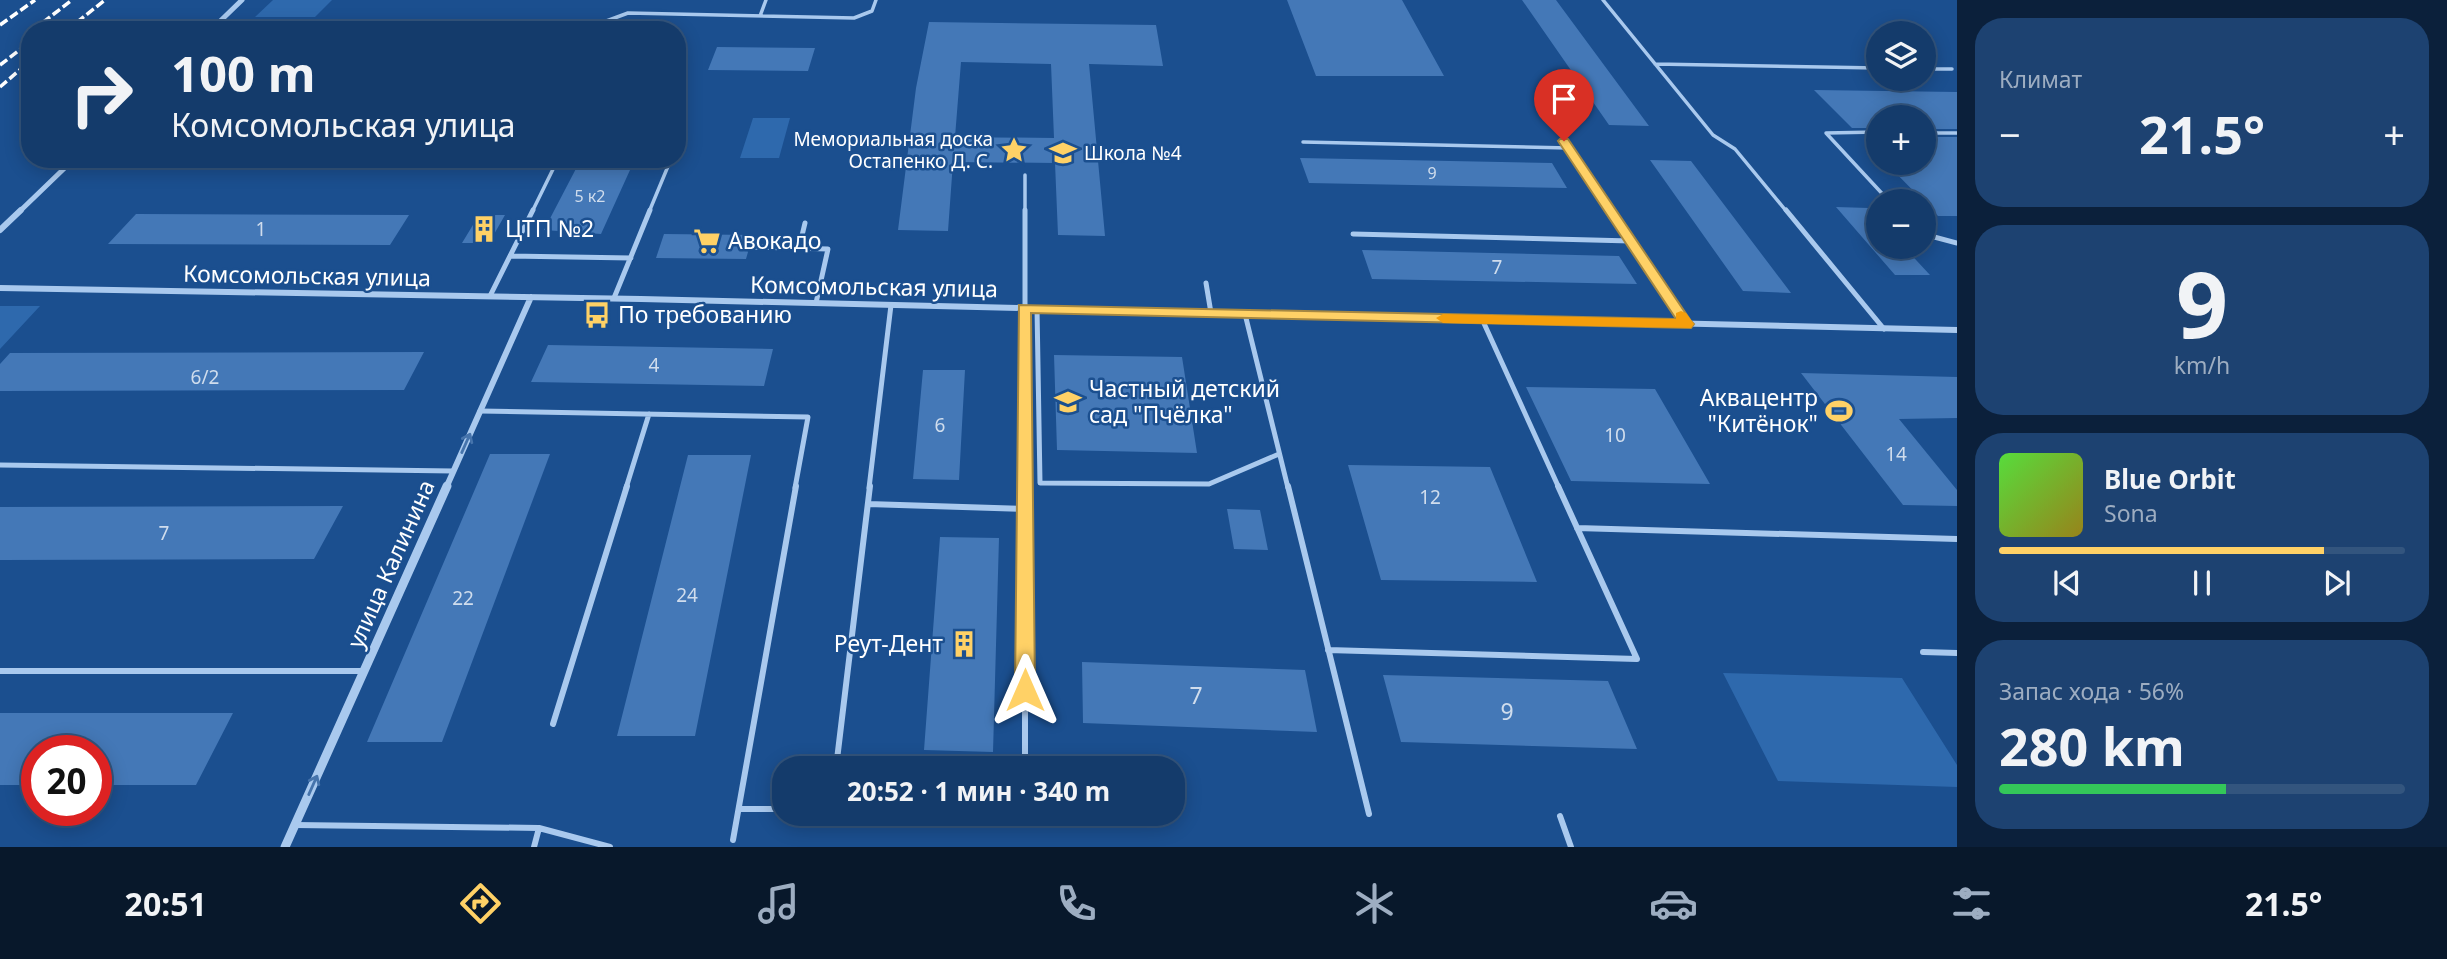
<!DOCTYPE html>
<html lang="ru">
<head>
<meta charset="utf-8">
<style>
  body { margin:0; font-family:"Noto Sans",sans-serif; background:#1d4271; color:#f1f3f6; height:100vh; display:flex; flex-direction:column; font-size:26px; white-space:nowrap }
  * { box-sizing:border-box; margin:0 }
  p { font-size:23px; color:#9dadc1 }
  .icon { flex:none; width:38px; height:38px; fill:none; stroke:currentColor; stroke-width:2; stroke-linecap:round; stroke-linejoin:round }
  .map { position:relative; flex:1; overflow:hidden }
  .drawer { display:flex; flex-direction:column; gap:18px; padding:18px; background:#0b203b; width:490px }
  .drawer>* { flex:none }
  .banner { position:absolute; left:21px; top:21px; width:665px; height:147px; border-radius:28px; box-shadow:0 4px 18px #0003,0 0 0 2px #33557e; background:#143b6b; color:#f1f3f6; overflow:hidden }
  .fabs { position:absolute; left:1866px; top:21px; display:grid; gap:14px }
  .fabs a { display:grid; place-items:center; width:70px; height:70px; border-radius:50%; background:#143b6b; box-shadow:0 4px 18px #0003,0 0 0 2px #33557e; font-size:35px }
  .speed { position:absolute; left:21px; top:735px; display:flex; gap:14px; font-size:35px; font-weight:700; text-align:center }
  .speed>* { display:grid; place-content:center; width:91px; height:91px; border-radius:50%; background:#143b6b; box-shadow:0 4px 18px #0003,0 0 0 2px #33557e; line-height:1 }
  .speed .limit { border:10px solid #d22; background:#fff; color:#111 }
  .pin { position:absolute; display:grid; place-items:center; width:60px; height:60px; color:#fff; margin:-72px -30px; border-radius:50% 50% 50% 0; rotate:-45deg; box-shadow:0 0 7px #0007 }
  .pin .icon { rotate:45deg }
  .me { position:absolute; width:77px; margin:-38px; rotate:0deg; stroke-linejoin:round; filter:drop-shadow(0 0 5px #0008) }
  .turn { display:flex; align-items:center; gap:24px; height:147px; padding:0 35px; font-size:32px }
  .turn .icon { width:91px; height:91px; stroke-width:2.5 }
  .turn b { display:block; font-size:49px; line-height:60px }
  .big { font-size:52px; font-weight:700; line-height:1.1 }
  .drawer .widget { flex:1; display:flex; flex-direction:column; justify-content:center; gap:10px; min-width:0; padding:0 24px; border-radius:28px; background:#1d4271 }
  .drawer .dial { align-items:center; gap:0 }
  .dial b { font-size:91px; line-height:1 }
  .song { display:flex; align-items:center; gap:21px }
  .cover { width:84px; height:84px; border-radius:10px; background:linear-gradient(135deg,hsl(110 70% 55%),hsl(50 70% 35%)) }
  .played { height:7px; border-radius:4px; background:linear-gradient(90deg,#ffd166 80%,#33557e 80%) }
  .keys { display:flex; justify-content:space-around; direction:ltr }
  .heat { display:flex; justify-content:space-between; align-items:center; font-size:38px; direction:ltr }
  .charge { height:10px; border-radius:5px; background:linear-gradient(90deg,#34c759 56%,#33557e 0) }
  .trip { position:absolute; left:772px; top:756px; width:413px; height:70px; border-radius:28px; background:#143b6b; box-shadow:0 4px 18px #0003,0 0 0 2px #33557e; font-weight:700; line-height:70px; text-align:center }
  .dock { display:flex; height:112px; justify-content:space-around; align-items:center; background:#08182b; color:#9dadc1 }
  .dock .icon { width:49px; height:49px }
  .dock .selected { color:#ffd166 }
  .dock b { font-size:32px; color:#f1f3f6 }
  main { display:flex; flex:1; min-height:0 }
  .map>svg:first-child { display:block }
</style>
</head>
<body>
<main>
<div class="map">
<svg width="1957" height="847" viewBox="0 0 1957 847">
  <rect width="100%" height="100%" fill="#1b4f8f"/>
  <!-- green -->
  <path fill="#2e69ad" d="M273,0h59l-17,17h-60z
    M753,118h37l-11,40h-39z
    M0,306h40l-40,43z
    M1723,673l179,5 55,87v22l-179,-6z"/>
  <!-- building -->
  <path fill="#4478b7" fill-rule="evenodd" d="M1287,0h115l42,76h-128z
    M1522,0h34l93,126 -40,-1z
    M929,22l227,3 7,41 -74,-2 16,172 -47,-1 -3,-72 -102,-1 -5,69 -50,-1 18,-142zM961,62l90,2 3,74 -99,-1z
    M717,47l98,1 -7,23 -100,-1z
    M1814,90l143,2v37h-34v-12h-45v11h-26z
    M1923,137h34v79h-19l-52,-53h37z
    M1300,158l252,5 15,25 -258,-5z
    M610,159h25l-34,75 -57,-4 36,-69z
    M1650,160l41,1 100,132 -48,-2z
    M1836,207l33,1 9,9v30h26l26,28h-35z
    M136,214l273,1 -19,30 -282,-1z
    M479,215h26l-16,28h-27z
    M664,234l89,1 -2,7 -6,3 3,7 -2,7 -90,-1z
    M1362,250l257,6 18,28 -265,-5z
    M548,345l225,4 -9,37 -233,-4z
    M424,352l-20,38 -404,1v-27l10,-11z
    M1054,355l128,2 15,96 -140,-3z
    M923,370h42l-6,110 -46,-1z
    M1801,373l156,4v41l-58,1 58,71v16l-54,-1z
    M1526,387l129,2 55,95 -139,-3z
    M490,454h60l-108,288h-75z
    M688,455h63l-56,281h-78z
    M1348,465l142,2 47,115 -156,-2z
    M343,506l-29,53 -314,1v-53z
    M1227,509l33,1 8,40 -34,-1z
    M940,537l59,1 -6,214 -69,-2z
    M1082,662l223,8 12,62 -234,-9z
    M1383,675l225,6 29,68 -236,-7z
    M0,713h233l-37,72h-100v-34h-59v34h-37z"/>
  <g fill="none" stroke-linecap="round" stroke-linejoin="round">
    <!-- lane-far2 -->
    <path stroke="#a9c9ee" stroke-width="3.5" d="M1603,0l110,135 22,14 52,63
      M760,16l6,-16
      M277,30l8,-8h96
      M597,30l4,-7 27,-10 226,5 18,-7 4,-11
      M1655,64l223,4
      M1923,69h29
      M1878,132l-52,1 63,68
      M1923,133h34
      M1303,142l266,6 42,64
      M1025,175v37
      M532,212l26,-53
      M649,212l22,-53"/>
    <!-- lane-far1 -->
    <path stroke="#a9c9ee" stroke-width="5" d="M1025,210v278
      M1610,210l76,114
      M1786,210l98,119
      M1353,234l278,7
      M1923,234l34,9
      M750,247l78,2 -12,54
      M799,248l6,-25
      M510,256l121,2
      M1206,283l5,30
      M490,296l43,-86
      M614,298l36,-88
      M1037,308l3,175 169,1 70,-30
      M1245,314l43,174
      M1482,319l77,169
      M480,411l328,6 -13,71
      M0,465l453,6
      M626,488l23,-74
      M869,488l22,-183"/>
    <!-- lane -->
    <path stroke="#a9c9ee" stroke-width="6" d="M1025,486v282
      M1288,486l81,328
      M868,504l156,5
      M1577,528l380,11
      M1328,650l309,9 -79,-173
      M1923,652l34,1
      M0,671h364
      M553,724l74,-238
      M836,768l34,-282
      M740,809h44
      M1560,816l11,31
      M295,825l244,3 71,19
      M733,840l63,-354
      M534,847l5,-19"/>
    <!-- street-far2 -->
    <path stroke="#a9c9ee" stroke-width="5" d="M211,30l31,-30
      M19,212l55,-53"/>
    <!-- street-far1 -->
    <path stroke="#a9c9ee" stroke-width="6" d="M0,230l21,-20
      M0,288l641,11 1316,31
      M446,488l85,-191"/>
    <!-- street -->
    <path stroke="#a9c9ee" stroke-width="9" d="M285,847l162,-361"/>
    <!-- rail -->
    <path stroke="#fff" stroke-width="3.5" stroke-dasharray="9 3.5" stroke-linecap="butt" d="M0,25l35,-25
      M33,30l39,-30
      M67,30l38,-30
      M0,65l30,-23
      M0,87l30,-26"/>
  </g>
  <!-- one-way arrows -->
  <defs><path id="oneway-shaft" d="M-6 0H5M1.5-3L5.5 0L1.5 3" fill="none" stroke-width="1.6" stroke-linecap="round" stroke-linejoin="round" transform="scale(1.75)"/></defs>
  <g stroke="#4674ac">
    <use href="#oneway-shaft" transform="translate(466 443) rotate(-66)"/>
    <use href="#oneway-shaft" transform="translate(313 785) rotate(-66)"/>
  </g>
  <!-- route -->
  <path fill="#ffd166" stroke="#a68842" stroke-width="2" d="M1560,139h8l123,182 3,3 -3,4 -660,-15 4,377 -3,6 -7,3 -7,-3 -3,-6 4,-385 657,14 -118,-178z"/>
  <!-- slow -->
  <path fill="#f59e0b" d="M1681,311l5,2 8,11 -3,4 -248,-5 -7,-5 7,-4 233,5v-6z"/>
  <!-- icons -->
  <defs>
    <symbol id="sight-bare" viewBox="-9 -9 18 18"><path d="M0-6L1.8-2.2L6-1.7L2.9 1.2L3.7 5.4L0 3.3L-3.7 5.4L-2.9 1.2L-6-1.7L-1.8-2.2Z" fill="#ffd166" stroke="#1b4f8f" stroke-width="2.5" paint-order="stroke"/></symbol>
    <symbol id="school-bare" viewBox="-9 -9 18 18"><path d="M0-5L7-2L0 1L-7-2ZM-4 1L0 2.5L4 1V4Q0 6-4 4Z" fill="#ffd166" stroke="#1b4f8f" stroke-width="2.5" paint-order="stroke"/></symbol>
    <symbol id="building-bare" viewBox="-9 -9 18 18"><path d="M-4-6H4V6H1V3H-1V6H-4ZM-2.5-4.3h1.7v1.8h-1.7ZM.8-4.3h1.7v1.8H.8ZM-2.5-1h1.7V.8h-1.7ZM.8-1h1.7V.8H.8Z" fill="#ffd166" stroke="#1b4f8f" stroke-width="2.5" paint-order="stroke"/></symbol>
    <symbol id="supermarket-bare" viewBox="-9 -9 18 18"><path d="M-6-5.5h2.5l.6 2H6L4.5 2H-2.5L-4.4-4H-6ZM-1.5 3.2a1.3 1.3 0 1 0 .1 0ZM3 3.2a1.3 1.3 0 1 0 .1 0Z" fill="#ffd166" stroke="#1b4f8f" stroke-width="2.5" paint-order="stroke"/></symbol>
    <symbol id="bus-bare" viewBox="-9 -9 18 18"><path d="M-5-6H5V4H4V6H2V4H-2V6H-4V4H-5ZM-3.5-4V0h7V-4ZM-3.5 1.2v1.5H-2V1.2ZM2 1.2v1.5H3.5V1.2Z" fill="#ffd166" stroke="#1b4f8f" stroke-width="2.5" paint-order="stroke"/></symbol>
    <symbol id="stadium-bare" viewBox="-9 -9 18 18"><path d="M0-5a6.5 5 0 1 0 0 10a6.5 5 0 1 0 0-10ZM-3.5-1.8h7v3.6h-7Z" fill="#ffd166" stroke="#1b4f8f" stroke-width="2.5" paint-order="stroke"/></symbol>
  </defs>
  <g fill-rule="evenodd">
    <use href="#sight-bare" x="995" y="131" width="38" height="38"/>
    <use href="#school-bare" x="1044" y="134" width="38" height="38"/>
    <use href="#building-bare" x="465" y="210" width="38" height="38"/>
    <use href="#supermarket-bare" x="688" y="222" width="38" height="38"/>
    <use href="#bus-bare" x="578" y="296" width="38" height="38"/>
    <use href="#school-bare" x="1049" y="383" width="38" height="38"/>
    <use href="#stadium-bare" x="1820" y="392" width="38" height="38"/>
    <use href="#building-bare" x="945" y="625" width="38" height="38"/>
  </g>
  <g text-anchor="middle" stroke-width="5" stroke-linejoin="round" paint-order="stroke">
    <!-- far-number labels -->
    <g font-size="16" fill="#d0dded">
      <text x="1432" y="179">9</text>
      <text x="590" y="202">5 к2</text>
    </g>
    <!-- far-poi labels -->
    <g font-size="19" fill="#fff" stroke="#1b4f8f" text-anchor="end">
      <text x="993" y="146">Мемориальная доска<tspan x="993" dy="22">Остапенко Д. С.</tspan></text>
      <text x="1084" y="160" text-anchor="start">Школа №4</text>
    </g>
    <!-- number labels -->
    <g font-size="19" fill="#d0dded">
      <text x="261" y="236">1</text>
      <text x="1497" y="274">7</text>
      <text x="654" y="372">4</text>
      <text x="205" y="384">6/2</text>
      <text x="940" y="432">6</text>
      <text x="1615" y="442">10</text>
      <text x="1896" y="461">14</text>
      <text x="1430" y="504">12</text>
      <text x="164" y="540">7</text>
      <text x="687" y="602">24</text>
      <text x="463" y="605">22</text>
    </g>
    <!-- poi labels -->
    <g font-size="23" fill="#fff" stroke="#1b4f8f" text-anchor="start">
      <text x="505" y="237">ЦТП №2</text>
      <text x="728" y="249">Авокадо</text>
      <text x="618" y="323">По требованию</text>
      <text x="1089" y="397">Частный детский<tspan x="1089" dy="26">сад "Пчёлка"</tspan></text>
      <text x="1818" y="406" text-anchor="end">Аквацентр<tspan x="1818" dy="26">"Китёнок"</tspan></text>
      <text x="943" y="652" text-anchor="end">Реут-Дент</text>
    </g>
    <!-- street labels -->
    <g font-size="23" fill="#fff" stroke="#1b4f8f">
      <text transform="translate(307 276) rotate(1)" y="8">Комсомольская улица</text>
      <text transform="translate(874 287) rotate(1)" y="8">Комсомольская улица</text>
      <text transform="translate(391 564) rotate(-66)" y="8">улица Калинина</text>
    </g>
    <!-- near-number labels -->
    <g font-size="23" fill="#d0dded">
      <text x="1196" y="704">7</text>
      <text x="1507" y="720">9</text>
    </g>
  </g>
</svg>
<div class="fabs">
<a><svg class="icon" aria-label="layers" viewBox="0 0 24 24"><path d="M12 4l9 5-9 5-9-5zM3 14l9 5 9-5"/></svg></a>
<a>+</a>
<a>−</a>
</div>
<div class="speed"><div class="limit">20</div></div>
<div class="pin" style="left:1564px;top:141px;background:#d93025"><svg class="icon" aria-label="arrive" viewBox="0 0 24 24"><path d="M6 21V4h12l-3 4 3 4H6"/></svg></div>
<svg class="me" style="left:1025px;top:690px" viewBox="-20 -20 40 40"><path d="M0-17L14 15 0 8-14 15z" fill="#ffd166" stroke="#fff" stroke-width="4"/></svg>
<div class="trip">20:52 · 1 мин · 340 m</div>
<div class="banner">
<div class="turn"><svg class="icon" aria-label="right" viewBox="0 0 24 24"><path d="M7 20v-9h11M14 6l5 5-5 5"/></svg><div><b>100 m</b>Комсомольская улица</div></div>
</div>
</div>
<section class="drawer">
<div class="widget"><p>Климат</p>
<div class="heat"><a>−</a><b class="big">21.5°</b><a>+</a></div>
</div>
<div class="widget dial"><b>9</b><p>km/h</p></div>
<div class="widget">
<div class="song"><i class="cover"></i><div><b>Blue Orbit</b><p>Sona</p></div></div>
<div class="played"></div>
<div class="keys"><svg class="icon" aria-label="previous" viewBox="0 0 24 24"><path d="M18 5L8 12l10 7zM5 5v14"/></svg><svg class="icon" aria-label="pause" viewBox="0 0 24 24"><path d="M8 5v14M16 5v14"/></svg><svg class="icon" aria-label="next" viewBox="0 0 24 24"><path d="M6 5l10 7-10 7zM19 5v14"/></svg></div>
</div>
<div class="widget"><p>Запас хода · 56%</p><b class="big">280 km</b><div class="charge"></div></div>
</section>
</main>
<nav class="dock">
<b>20:51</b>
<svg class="icon selected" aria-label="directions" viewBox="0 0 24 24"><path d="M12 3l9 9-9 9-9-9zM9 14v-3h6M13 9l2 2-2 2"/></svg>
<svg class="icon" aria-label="music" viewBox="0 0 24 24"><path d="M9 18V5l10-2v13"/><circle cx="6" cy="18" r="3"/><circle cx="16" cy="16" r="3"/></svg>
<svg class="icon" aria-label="phone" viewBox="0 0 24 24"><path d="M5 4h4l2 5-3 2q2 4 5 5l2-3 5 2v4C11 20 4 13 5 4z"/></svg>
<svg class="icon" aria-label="climate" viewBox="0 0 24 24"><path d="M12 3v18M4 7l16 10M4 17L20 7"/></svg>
<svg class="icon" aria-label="car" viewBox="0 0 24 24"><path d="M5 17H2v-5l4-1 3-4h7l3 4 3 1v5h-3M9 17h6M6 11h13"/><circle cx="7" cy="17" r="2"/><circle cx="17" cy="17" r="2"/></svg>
<svg class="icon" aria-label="filters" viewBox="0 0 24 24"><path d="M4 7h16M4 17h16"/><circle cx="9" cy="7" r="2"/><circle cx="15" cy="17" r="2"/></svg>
<b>21.5°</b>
</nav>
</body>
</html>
